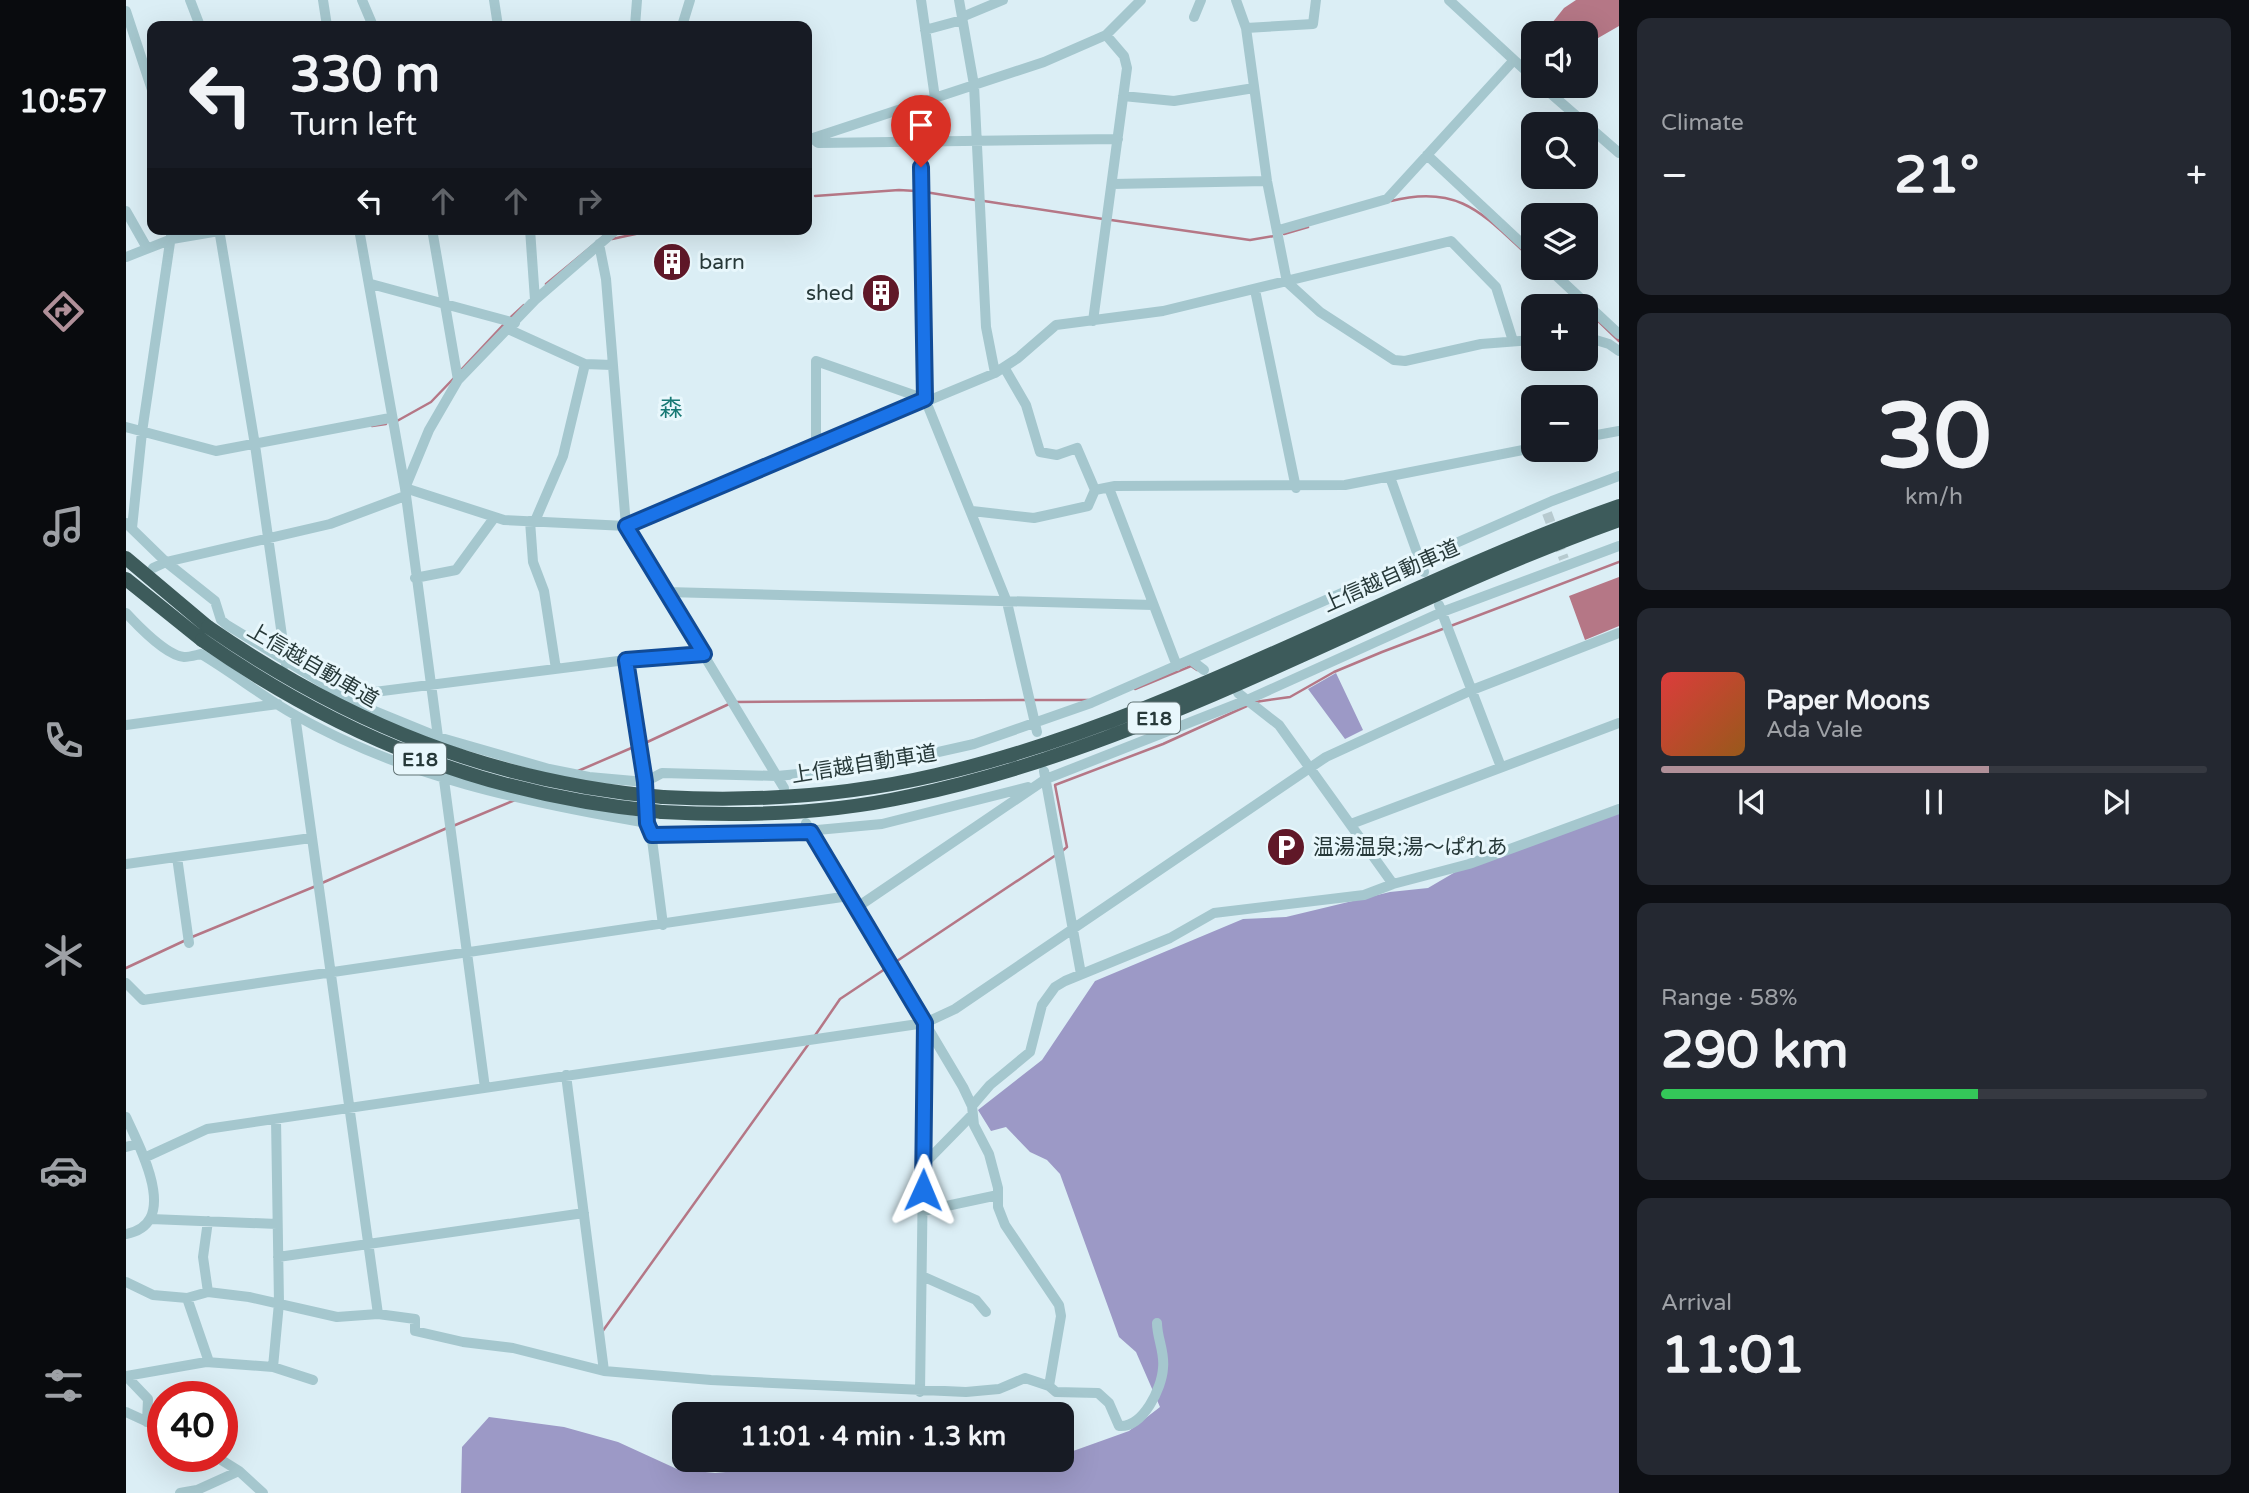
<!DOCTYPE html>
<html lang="en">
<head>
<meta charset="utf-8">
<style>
  body { margin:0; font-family:"Varela Round","Noto Sans JP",sans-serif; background:#242831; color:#f1f3f6; height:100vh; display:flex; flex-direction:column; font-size:26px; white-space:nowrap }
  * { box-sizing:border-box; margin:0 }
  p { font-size:23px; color:#9ea1a6 }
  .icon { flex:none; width:38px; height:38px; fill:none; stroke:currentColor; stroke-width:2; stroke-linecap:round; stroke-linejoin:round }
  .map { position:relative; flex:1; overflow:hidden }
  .panel { display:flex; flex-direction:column; gap:18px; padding:18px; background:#0d0f14; width:630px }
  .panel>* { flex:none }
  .guide { position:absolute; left:21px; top:21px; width:665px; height:214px; border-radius:14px; box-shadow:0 7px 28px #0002; background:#171b24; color:#f1f3f6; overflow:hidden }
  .controls { position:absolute; left:1395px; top:21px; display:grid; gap:14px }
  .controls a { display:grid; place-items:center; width:77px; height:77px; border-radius:14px; background:#171b24; box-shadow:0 7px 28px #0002; font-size:35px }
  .speed { position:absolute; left:21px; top:1381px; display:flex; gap:14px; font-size:35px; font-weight:700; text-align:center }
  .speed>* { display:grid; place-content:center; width:91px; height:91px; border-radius:50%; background:#171b24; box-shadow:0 7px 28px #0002; line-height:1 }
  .speed .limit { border:10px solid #d22; background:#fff; color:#111 }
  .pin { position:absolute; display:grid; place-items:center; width:60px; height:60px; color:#fff; margin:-72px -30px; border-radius:50% 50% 50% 0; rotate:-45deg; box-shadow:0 0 7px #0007 }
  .pin .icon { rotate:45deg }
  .me { position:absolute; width:77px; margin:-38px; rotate:1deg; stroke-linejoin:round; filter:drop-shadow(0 0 5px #0008) }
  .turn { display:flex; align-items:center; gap:24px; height:147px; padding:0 28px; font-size:32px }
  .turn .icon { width:91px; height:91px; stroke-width:2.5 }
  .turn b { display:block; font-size:49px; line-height:60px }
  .lanes { display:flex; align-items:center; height:66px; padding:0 28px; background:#0003; justify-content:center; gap:35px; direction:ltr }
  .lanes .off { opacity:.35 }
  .big { font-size:52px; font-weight:700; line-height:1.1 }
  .panel .widget { flex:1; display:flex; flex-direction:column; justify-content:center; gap:10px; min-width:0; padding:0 24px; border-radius:14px; background:#242831 }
  .panel .dial { align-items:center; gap:0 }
  .dial b { font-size:91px; line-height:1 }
  .song { display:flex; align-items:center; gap:21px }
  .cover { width:84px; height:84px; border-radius:10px; background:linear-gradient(135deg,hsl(0 70% 55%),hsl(30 70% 35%)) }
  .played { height:7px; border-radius:4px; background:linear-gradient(90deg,#b09099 60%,#363941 60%) }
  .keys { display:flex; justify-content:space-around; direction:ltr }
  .heat { display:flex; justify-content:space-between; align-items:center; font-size:38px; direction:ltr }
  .charge { height:10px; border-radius:5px; background:linear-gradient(90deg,#34c759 58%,#363941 0) }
  .trip { position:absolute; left:546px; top:1402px; width:402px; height:70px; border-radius:14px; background:#171b24; box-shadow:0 7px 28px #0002; font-weight:700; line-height:70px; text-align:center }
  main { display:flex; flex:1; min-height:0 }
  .tabs { display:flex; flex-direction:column; width:126px; justify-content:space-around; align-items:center; background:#090b0e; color:#9ea1a6 }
  .tabs .icon { width:49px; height:49px }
  .tabs .on { color:#b09099 }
  .tabs b { font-size:32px; color:#f1f3f6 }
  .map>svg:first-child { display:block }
</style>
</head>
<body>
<main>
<nav class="tabs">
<b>10:57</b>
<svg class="icon on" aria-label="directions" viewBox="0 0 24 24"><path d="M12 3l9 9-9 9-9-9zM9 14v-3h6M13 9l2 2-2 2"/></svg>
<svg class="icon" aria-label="music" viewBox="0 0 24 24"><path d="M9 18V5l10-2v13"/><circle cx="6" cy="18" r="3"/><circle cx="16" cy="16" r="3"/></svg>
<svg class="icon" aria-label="phone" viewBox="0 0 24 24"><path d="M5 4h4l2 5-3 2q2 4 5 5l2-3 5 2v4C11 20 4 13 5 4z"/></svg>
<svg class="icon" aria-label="climate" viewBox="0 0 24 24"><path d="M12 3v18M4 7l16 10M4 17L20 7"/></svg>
<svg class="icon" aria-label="car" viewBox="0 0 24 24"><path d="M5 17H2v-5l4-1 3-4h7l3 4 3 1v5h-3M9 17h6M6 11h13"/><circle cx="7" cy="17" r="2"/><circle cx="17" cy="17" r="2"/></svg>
<svg class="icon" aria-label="filters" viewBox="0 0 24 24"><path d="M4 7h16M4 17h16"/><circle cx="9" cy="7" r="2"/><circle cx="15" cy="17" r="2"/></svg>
</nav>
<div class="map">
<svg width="1493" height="1493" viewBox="0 0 1493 1493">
  <rect width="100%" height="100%" fill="#dbeef5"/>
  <!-- green -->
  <path fill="#9c99c6" d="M1210,673l27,57 -18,9 -37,-50z
    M1493,809v684h-1158l1,-46 27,-30 75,10 54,15 59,27 38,4 43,-4 4,-9h300v-5l67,-24 31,-24 -24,-55 -17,-15 -59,-163 -13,-14 -17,-8 -24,-25 -15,4 -13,-21 64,-50 53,-79 148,-62 43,-2 104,-25 38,-4 41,-24z"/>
  <!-- water -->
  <path fill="#b57786" d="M1450,0h43v26l-33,19v-12h-42l20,-25z
    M1493,577v49l-34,14 -16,-44z"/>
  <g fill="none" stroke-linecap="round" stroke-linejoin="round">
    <!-- stream -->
    <path stroke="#b57786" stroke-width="2.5" d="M799,192l50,8
      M689,196l84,-6 17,1
      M858,201l119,18
      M1265,201c71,-18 94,16 142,59
      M985,220l139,20 24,-4
      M1158,234l24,-7
      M486,239l47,-10
      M420,284l57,-47
      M1467,316l26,25
      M385,317l13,-12
      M334,371l44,-47
      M271,421l34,-19 23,-24
      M246,426l14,-2
      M1009,689l56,-23 6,4
      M906,700h56
      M609,702l290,-2
      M1129,702l35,-5 44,-25 48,-20 237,-90
      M517,744l86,-40
      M452,771l58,-25
      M327,826l62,-26
      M935,852l6,-5 -12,-62 108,-41 86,-39
      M196,883l125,-55
      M66,937l124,-51
      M0,968l60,-28
      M688,1037l26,-38 216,-144
      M476,1332l208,-290"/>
    <!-- minor-tunnel -->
    <path stroke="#b7cacf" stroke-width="10" stroke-dasharray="10 5" stroke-linecap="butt" d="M1421,513l17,46"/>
    <!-- minor -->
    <path stroke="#a5c7ce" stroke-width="10" d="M64,0l10,26
      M197,0l4,26
      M236,0l11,26
      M368,0l4,26
      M795,0l14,98
      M833,0l15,85 12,242 9,46
      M1110,0l10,28 21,153 20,101 33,30 74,48 11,1 76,-17 52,-4
      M0,11l26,79
      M836,17l41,-17
      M1068,17l7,-17
      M509,26l2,-26
      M556,26l8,-26
      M1120,28l67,-4 3,-24
      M799,30l37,-10
      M1388,60l19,17
      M1416,86l77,67
      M997,96l51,5 80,-13
      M795,103l4,296 82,203 30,130
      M686,138l6,5 300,-4
      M681,140l237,-78 62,-27 35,-35
      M1301,155l106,99
      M986,184l155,-3
      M0,211l21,37
      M93,229l36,216 31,219
      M233,229l46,259 33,249
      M306,229l26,151
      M404,229l5,71
      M1153,230l108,-31 127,-139 -65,-60
      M473,244l7,35 20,247 158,262
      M0,257l46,-18 47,-8
      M1422,268l71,66
      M245,284l144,39
      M1129,290l41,198
      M967,321l34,-253 -3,-12 -18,-21
      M382,329l77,35 27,1
      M1460,337l23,7 10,7
      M878,367l22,38 14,47 17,3 20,-7 18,42
      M0,427l90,24 174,-33
      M1460,437l33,-6
      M690,448v-87l109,38
      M1264,477l34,95
      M279,488l99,32 122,6 369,-153 23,-15 38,-33 107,-14 288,-70 45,46 17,54
      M279,488l24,-58 29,-50 77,-80 82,-71
      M983,488l68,178
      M846,511l62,7 54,-12 7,-16 20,-4 230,-1 188,-37
      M404,521l3,41 11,29 12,78
      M409,521l28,-65 22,-92
      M0,523l40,39 49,39 6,19 6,5 130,79 81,33 111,32 40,8 56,5 17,-9 115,3 95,-9 102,-23 117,-41 461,-202 67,-25
      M6,528l10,-96 30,-203
      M27,568l13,-6 164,-38 75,-28
      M289,578l41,-8 38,-52
      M540,592l487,13
      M1313,605l62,162
      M0,613c11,12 41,43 58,44 6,0 12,-2 17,-3 32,19 62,43 94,61 109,62 230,87 352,108
      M500,660l20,126
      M1065,660l13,10
      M1112,693l41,32 114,159
      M217,696l283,-36 77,-6
      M169,715l83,599
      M0,725l152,-21
      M918,771l37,203
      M318,780l41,308
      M1225,824l268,-101
      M525,832l12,93
      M526,835l122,-1 108,-10 146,-37
      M51,857l12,86
      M0,864l185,-26
      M730,908l190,-129 201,-79 195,-88 177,-66
      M0,983l17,17 706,-104
      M440,1075l38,296
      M846,1106l18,-21 40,-33 12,-47 13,-18 10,-6 105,-43 44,-25 150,-18 29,-11 76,-20 150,-55
      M0,1117c13,29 56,107 0,117
      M0,1147l11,-3
      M18,1158l63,-29 718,-106 30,-14 371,-252 146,-67 147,-57
      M797,1165l49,-50
      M797,1211l75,-16
      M25,1219l126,5
      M82,1221l-5,36 5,35
      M152,1257l306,-44
      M796,1276l54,24 10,12
      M0,1282l27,13 34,3 21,-6 41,5 88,20 41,-3 37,5v12l48,11 50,6 91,23 107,9 255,12 33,-3 26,-11 24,8 12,-70 -2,-11 -54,-80 -7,-18v-19l-9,-34 -15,-29 -2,-19 -9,-19 -157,-264
      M61,1298l22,64
      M147,1367l6,-64 -3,-184
      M0,1376l80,-14 67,5 40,13
      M0,1376l22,23 -1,23
      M923,1386l7,6 42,1 11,10 10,23c24,2 43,-38 44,-58 2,-16 -6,-30 -6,-45
      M794,1392l5,-369
      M0,1412l37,17
      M89,1456l24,15 24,22
      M54,1493l17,-3 42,-19"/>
    <!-- highway -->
    <path stroke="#3d5b5b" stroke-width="14" d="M0,558l82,69
      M0,579l76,61
      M537,797c92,5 183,-1 273,-22 235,-54 455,-189 683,-269
      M536,812c83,5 166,2 248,-16 249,-52 471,-191 709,-276"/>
    <!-- highway-bridge -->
    <path stroke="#3d5b5b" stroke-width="14" d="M82,627c141,97 283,155 455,170
      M76,640c142,99 287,156 460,172"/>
  </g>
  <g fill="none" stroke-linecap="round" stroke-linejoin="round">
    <defs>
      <path id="route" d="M795,167l4,232 -299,127 78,128 -78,6 19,122 2,41 5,12 159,-3 114,191 -2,167"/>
    </defs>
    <!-- route casing -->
    <use href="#route" stroke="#114b97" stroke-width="18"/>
    <!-- route -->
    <use href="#route" stroke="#1a73e8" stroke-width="12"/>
  </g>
  <!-- icons -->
  <defs>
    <symbol id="building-disc" viewBox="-11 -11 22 22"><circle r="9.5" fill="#601828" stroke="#e8f7fc"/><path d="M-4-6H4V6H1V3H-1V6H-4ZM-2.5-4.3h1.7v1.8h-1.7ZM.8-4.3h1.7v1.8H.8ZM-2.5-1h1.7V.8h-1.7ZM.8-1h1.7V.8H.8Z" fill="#fff"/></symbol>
    <symbol id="parking-disc" viewBox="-11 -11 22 22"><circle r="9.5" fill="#601828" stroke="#e8f7fc"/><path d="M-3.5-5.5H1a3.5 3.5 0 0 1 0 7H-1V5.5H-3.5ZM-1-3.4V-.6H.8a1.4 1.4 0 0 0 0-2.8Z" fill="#fff"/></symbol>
  </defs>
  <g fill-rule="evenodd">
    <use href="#building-disc" x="524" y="240" width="44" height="44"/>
    <use href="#building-disc" x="733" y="271" width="44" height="44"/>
    <use href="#parking-disc" x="1138" y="825" width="44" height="44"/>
  </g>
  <g text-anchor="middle" stroke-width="6" stroke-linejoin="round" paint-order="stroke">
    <!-- shield labels -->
    <g fill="#e8f7fc" stroke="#617274" stroke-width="2">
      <rect x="1002" y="702.5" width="52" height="31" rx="5"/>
      <rect x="268" y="743.5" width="52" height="31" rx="5"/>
    </g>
    <g font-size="19" font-weight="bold" fill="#273939">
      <text x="1028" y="725">E18</text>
      <text x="294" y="766">E18</text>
    </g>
    <!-- poi labels -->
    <g font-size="21" fill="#273939" stroke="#e8f7fc" text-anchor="start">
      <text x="573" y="269">barn</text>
      <text x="728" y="300" text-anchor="end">shed</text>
      <text x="1187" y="854">温湯温泉;湯〜ぱれあ</text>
    </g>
    <!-- street labels -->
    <g font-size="21" fill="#273939" stroke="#e8f7fc">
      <text transform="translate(1265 576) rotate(-24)" y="7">上信越自動車道</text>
      <text transform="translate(187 665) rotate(30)" y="7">上信越自動車道</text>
      <text transform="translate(738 764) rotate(-9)" y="7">上信越自動車道</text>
    </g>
    <!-- neighbourhood labels -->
    <g font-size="23" fill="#167873" stroke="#e8f7fc">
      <text x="545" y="416">森</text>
    </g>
  </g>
</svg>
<div class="controls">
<a><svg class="icon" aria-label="sound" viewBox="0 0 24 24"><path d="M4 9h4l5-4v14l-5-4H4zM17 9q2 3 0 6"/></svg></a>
<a><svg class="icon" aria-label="search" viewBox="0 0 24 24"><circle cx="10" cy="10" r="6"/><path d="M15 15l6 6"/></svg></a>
<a><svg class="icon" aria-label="layers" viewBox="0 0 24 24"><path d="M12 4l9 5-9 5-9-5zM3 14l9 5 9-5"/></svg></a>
<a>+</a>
<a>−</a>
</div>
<div class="speed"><div class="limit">40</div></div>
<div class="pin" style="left:795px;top:167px;background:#d93025"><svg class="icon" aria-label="arrive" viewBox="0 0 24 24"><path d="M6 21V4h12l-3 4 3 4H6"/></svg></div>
<svg class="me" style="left:797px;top:1190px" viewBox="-20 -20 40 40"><path d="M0-17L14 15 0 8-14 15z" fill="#1a73e8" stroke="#fff" stroke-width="4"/></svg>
<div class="trip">11:01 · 4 min · 1.3 km</div>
<div class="guide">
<div class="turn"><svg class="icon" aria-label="left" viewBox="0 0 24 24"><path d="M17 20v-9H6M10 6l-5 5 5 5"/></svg><div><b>330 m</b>Turn left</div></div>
<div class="lanes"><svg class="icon" aria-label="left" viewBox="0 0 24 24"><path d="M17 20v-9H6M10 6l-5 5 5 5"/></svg><svg class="icon off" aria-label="ahead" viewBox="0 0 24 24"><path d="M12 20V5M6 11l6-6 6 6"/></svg><svg class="icon off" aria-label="ahead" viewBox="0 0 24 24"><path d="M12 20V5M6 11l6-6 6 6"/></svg><svg class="icon off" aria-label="right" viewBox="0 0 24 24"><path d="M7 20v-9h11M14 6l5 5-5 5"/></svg></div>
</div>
</div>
<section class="panel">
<div class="widget"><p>Climate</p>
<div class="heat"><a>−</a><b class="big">21°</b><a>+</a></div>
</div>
<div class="widget dial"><b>30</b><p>km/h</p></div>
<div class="widget">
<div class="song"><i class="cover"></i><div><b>Paper Moons</b><p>Ada Vale</p></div></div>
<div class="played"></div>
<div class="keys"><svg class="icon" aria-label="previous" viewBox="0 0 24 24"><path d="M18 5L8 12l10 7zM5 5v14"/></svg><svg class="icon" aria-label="pause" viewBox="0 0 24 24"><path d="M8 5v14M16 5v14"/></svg><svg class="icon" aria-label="next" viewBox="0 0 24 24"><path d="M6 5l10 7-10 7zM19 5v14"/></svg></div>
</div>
<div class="widget"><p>Range · 58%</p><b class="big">290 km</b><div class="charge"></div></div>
<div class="widget"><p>Arrival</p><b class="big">11:01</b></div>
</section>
</main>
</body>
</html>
